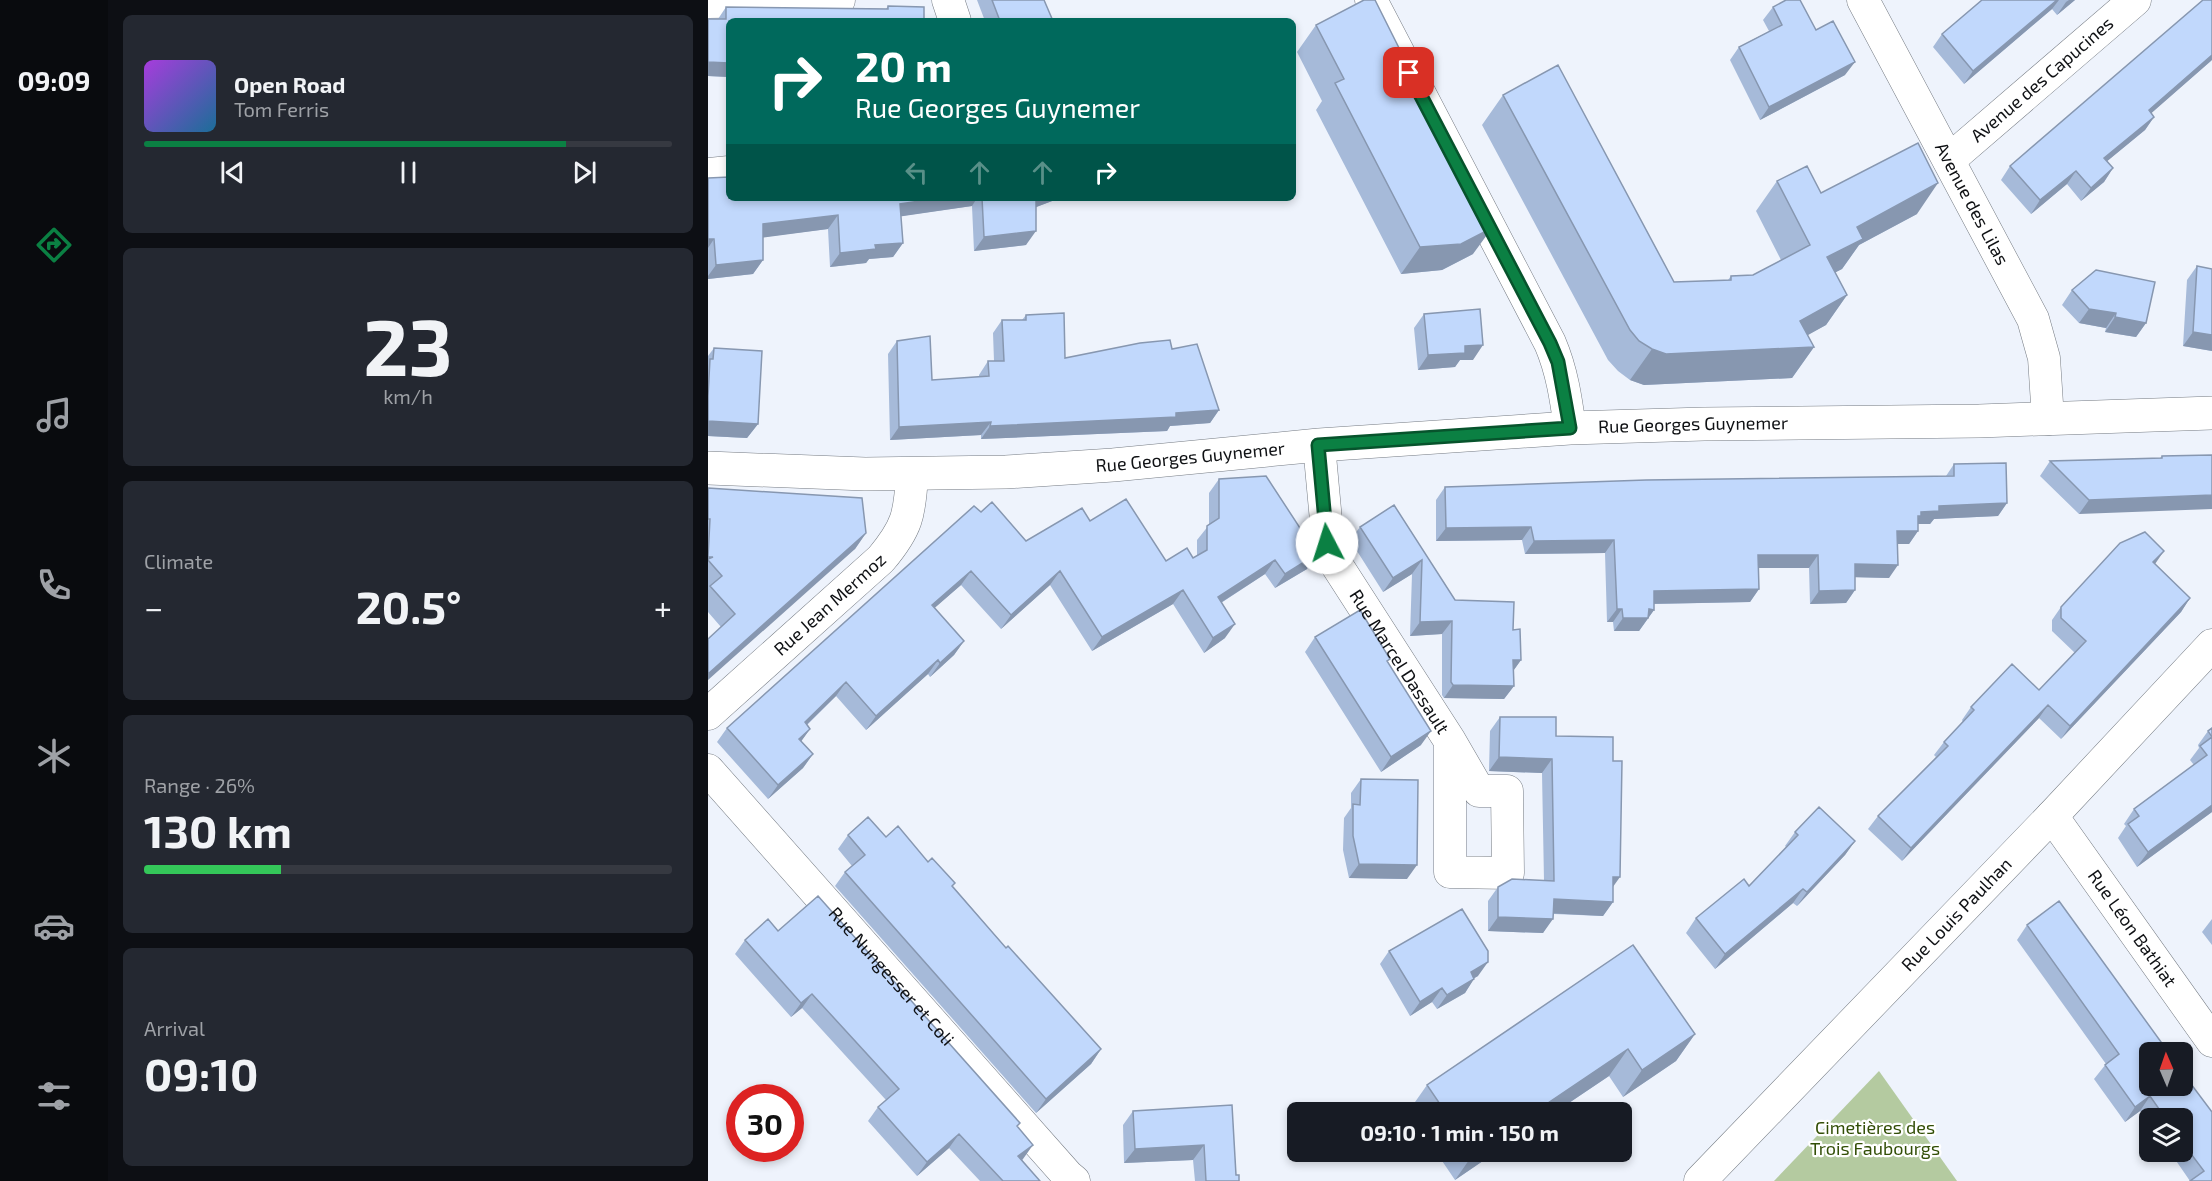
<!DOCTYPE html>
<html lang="en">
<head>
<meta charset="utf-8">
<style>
  body { margin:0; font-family:"Exo 2",sans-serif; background:#242831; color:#f1f3f6; height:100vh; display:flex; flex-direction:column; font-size:22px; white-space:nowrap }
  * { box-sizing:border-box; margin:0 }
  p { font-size:20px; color:#9ea1a6 }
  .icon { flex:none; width:33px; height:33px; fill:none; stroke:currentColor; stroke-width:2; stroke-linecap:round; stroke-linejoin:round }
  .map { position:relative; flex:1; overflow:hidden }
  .side { display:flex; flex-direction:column; gap:15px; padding:15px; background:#0d0f14; width:600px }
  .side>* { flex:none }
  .hud { position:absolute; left:18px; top:18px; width:570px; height:183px; border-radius:9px; box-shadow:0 3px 9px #0003; background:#00695c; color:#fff; overflow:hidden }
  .needle { width:39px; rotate:358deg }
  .fabs { position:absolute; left:1431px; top:1042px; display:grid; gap:12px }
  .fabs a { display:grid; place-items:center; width:54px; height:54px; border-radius:9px; background:#171b24; box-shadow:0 3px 9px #0003; font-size:30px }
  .speed { position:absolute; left:18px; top:1084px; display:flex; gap:12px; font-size:30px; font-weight:700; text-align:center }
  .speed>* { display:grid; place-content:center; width:78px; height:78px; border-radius:50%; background:#171b24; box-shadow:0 3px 9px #0003; line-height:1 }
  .speed .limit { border:9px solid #d22; background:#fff; color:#111 }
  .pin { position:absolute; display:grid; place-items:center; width:51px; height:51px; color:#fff; margin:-26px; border-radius:12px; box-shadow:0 3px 9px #0006 }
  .me { position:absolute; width:66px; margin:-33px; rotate:355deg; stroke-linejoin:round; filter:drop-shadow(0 0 4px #0008) }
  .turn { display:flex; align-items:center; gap:21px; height:126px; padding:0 30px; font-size:27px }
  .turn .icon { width:78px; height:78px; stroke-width:2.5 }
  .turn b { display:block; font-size:42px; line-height:51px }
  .lanes { display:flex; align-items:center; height:57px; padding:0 30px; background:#0003; justify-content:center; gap:30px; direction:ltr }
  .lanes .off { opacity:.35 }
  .big { font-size:45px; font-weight:700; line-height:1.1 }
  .side .tile { flex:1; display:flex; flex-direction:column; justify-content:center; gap:9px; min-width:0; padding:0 21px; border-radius:9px; background:#242831 }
  .side .dial { align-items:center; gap:0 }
  .dial b { font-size:78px; line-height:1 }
  .song { display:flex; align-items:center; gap:18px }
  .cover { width:72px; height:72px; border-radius:9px; background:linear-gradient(135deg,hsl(280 70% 55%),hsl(200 70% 35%)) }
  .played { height:6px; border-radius:3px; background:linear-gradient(90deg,#0b8043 80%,#363941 80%) }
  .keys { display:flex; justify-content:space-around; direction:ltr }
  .heat { display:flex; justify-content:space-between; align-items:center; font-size:33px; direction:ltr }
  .charge { height:9px; border-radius:4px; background:linear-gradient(90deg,#34c759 26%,#363941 0) }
  .trip { position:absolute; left:579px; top:1102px; width:345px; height:60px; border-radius:9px; background:#171b24; box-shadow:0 3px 9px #0003; font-weight:700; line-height:60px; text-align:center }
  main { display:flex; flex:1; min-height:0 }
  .menu { display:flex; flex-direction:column; width:108px; justify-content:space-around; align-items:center; background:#090b0e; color:#9ea1a6 }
  .menu .icon { width:42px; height:42px }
  .menu .current { color:#0b8043 }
  .menu b { font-size:27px; color:#f1f3f6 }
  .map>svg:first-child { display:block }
</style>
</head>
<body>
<main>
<nav class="menu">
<b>09:09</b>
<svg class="icon current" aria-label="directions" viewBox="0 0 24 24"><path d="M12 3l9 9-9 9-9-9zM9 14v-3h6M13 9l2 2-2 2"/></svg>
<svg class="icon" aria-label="music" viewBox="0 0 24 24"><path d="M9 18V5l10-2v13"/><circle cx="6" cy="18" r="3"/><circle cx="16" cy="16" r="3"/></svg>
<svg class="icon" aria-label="phone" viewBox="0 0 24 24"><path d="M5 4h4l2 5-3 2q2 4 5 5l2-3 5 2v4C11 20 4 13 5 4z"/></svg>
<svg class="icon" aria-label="climate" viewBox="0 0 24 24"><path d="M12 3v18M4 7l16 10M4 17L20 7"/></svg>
<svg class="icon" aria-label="car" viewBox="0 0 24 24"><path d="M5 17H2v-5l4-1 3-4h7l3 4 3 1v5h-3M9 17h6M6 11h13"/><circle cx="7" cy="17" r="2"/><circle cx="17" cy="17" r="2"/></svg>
<svg class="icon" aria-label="filters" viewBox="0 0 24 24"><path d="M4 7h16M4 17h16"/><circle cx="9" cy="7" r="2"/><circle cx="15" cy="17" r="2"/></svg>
</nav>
<section class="side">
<div class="tile">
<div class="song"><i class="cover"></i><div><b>Open Road</b><p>Tom Ferris</p></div></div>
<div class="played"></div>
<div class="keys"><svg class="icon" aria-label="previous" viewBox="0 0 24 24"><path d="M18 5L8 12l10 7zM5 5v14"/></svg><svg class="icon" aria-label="pause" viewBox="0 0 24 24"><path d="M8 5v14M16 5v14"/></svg><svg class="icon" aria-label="next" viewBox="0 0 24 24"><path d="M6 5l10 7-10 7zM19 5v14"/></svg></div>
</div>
<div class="tile dial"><b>23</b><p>km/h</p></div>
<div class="tile"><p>Climate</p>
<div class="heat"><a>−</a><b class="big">20.5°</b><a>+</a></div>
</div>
<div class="tile"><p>Range · 26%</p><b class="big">130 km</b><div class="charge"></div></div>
<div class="tile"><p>Arrival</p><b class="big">09:10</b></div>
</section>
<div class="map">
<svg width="1504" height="1181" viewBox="0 0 1504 1181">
  <rect width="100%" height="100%" fill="#eef3fc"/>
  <!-- green -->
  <path fill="#b4caa0" d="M1171,1071l78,110h-183z"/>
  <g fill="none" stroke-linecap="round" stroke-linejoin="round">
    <defs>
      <g id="street">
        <path d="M240,0l7,21"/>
        <path d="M663,0l179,343c12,28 16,56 20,85"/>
        <path id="s1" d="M1155,0l170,319 11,39 4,61"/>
        <path d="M0,2l131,-2"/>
        <path id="s2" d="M1241,160l186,-160"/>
        <path d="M0,174l21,-2"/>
        <path id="s3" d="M611,445l10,108 121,188 29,50h28l1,82 -58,-1v-131"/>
        <path id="s4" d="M0,714l173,-155c26,-31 29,-44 31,-85"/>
        <path id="s5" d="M0,770l360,406 6,5"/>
        <path id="s6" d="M1344,816l160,225"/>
        <path id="s7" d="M992,1181l352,-365 160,-171"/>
      </g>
      <g id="secondary">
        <path id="s8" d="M0,468l157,6 141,-2 107,-7 206,-20 251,-17 134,-4 275,-3 233,-8"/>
      </g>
    </defs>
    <!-- street casing -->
    <use href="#street" stroke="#757b83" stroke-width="33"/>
    <!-- secondary casing -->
    <use href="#secondary" stroke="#757b83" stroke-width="34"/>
    <!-- street -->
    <use href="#street" stroke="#fff" stroke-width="32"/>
    <!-- secondary -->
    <use href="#secondary" stroke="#fff" stroke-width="33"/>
  </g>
  <!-- wall -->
  <path fill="#a6bad9" d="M269,0h67l9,21h-68z
    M1274,0h93l-18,15 -5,-6 -88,75 -31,-37 9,-13z
    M180,6l36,15h-195v56l-21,-1v-57h10l8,-12 160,2z
    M1065,7l43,23 29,45 -85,45 -30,-60 9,-13 30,-16 -6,-11z
    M608,25l89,47 43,83 25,99 -31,16 -41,4 -85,-164 6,-9 -25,-49z
    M1504,60l-61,53 3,4 -9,13 -38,31 6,7 -9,14 -23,19 -14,-17 -36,30 -30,-34 9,-14z
    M795,95l171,187 54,-2 3,-4 22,-1 28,-15 -25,-49 21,-30 44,12 96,21 -58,31 -17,24 -7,3 12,23 -21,30 -19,10 7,12 -22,31 -148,7 -14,-5 -12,-9 -10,-11 -126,-235z
    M0,178l21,20h331l-24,9 -10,38 -52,6 -2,-45 -71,10 2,27 -10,14 -24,2 -3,4 -36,4 -2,-38 -65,8v23l-10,14 -45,5z
    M1489,266l15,85 -29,-5 4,-66z
    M1364,290l74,33 -10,14 -31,-5 1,-4 -27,-5 -17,-18z
    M716,314l49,46h-13l-5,7 -37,3 -4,-42z
    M318,315l39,43 107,-9 47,61 -9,13 -40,3 -3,5 -186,8v-4l-91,5 -2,-86 9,-13 35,39 47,-3v-2l9,-14h6l-1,-28 9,-13h20z
    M6,348l44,76 -11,14 -39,-2v-80z
    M1504,455l-133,59 -39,-38 10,-15 110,-3 2,-2z
    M1246,464l53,39 -9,13 -64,3 -4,5h-12v7l-9,13h-11l-9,34 -34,-1v13l-9,13 -36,1 -1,-36h-51l1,21 -9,13 -96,2v6l-15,21h-25l-1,-9h-6l-2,-69 -80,1 -3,-14 -86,1v-41l9,-13 501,-11z
    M511,479l88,90 -32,19 -10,-14 -44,29 4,35 -21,15 -31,-49 -81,47 -42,-66 -49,44 -40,-44 -27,23 30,33 -10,14 -24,22 -2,-3 -62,56 -30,-34 -29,29 3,4 -9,12 12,13 -10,14 -35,31 -51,-57 10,-14 254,-216 45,29 64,-20 76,40 27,-3 4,-2v-16l12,-15v-32z
    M0,488l158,45 -11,16 -134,78 -13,-15z
    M686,505l61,95 58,30 8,30 -8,11 1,15 -10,13 -60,-1 -2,-3v-61l-32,2 2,-62 -29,18 -33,-52 10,-13z
    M1447,564l35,34 -9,14 -120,127 -22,-21 -137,143 -34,-32 10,-13 58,-59 -2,-2 10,-13 19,-20 -1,-2 9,-13 68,-17 36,-37 -23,-22v-11l9,-13z
    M607,637l73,25 33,83 -40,27 -76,-120z
    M792,717l56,19 57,151v15l-10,14 -49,-2 -11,19 -55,-2v-30l10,-14 46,-6 -2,-108 -53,-2 1,-40z
    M1504,728v84l-75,55 -19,-29 8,-12 -2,-2 10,-15 60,-44 -4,-5 9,-12 -1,-3 10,-14z
    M653,779l46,100 -58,-1 -6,-28 1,-32 7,-10v-15z
    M1087,832l60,9 -10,14 -48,51 -4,-3 -78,66 -29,-36 10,-15 53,-32 37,-39 -1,-1z
    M140,835l38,2 42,25 25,24 53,62 95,101 -10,15 -55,49 -201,-227 10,-14 7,-6 -14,-17z
    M1351,901l110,152h-19v33h32v-14l30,40v69h-22l-20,-29h12v-33h-32v5l-10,-13 -15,11 -31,-43 12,-15 -89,-124 10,-15z
    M1504,919v26l-10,-13z
    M70,931l239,196 6,32 -1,1 18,21h-60l-31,-33 -32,28 -49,-55 10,-14 8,-7 -84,-92 -11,9 -56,-63 10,-14z
    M681,951l89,25 -4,2 -9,15 -28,16 -5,-7 -22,14 -30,-52z
    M987,1034l-19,27 -53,36 -14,-21 -55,37h-145l-1,-1 19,-27z
    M524,1105l4,70 3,6h-44l-2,-21 -69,3 -1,-38 10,-14z
    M728,1152h60l-41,28z"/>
  <!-- shaded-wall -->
  <path fill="#8797b0" d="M1349,0h2l-7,9 -88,75 9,-13z
    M1361,0h6l-18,15 9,-13z
    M1504,55v5l-73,64 10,-14z
    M0,62l21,1v14l-21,-1z
    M1147,62l-10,13 -85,45 9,-13z
    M1446,117l-9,13 -51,42 10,-14z
    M1405,168l-9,14 -23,19 10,-13z
    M1368,171l-9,13 -36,30 9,-14z
    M1230,183l-21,31 -58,31 -17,24 -36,19 21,-31 30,-30z
    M232,198h37l-5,8 -82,12 10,-14z
    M327,198h25l-34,13z
    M130,215l-10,14 -75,10 10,-15z
    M784,228l-19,26 -31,16 -41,4 19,-27z
    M328,231l-10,14 -52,6 10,-14z
    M0,239h6l-6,9z
    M195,243l-10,14 -24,2 -3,4 -36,4 10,-14 35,-8z
    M55,260l-10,14 -45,5v-3l8,-11z
    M1139,295l-21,30 -43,24 31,-2 -22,31 -148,7 -14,-5 22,-31 148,-28z
    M1381,309l27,4 -10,15 -27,-5z
    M1407,317l31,6 -10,14 -31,-5z
    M1485,332l19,3v16l-29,-5z
    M775,345l-10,15h-13l-5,7 -37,3 10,-15 37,-9z
    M511,410l-9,13 -40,3 -3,5 -186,8 9,-13z
    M0,421l50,3 -11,14 -39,-2z
    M283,422l-10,13 -91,5 9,-13z
    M1504,495v14l-133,5 10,-14z
    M1299,503l-9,13 -64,3 -4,5h-15l6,-12 18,-6z
    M823,527l-9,13 -86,1 10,-13z
    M1189,531h21l-9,13h-21z
    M158,533l-11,16 -147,131v-6z
    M906,540l-9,13 -80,1 9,-13z
    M1456,551l-9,13 -2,-2z
    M609,554l-10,15 -32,19 10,-14z
    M1050,555h60l-9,13h-60z
    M567,560l-10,14 -57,37 10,-14z
    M714,560l-10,14 -29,18 10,-14z
    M1147,564l43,1 -9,13 -43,-1z
    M263,571l-10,14 -39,34 10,-14z
    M352,571l-10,14 -49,44 10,-14z
    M1051,589l-9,13 -105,2 9,-13z
    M475,590l-10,14 -81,47 10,-14z
    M1147,590l-9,13 -36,1 9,-13z
    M1482,598l-9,14 -120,127 9,-13z
    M909,609h5l-9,13h-6z
    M941,609l5,1 -15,21h-25l9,-13z
    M744,621l-10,13 -32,2 10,-14z
    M527,624l-10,14 -21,15 9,-15z
    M256,641l-10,14 -24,22 10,-14z
    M230,660l-10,14 -62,56 10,-14z
    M805,660h8l-10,14z
    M138,682l-10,14 -41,40 10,-14z
    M745,685l61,1 -10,13 -60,-1z
    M1340,705l-9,13 -137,143 9,-13z
    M102,729l-10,14 -1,-4z
    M723,731l-10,14 -40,27 10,-15z
    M105,754l-10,14 -35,31 10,-14z
    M791,757l53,2 -10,14 -53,-2z
    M1504,805v7l-75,55 11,-15z
    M1147,841l-10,14 -48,51 10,-14z
    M651,864l58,1 -10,14 -58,-1z
    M905,877h7l-10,14z
    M1095,889l-10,14 -78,66 10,-15z
    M846,899l59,3 -10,14 -58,-3z
    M790,917l55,2 -10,14 -55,-2z
    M780,962l-10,14 -17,10 10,-14z
    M766,979l-9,14 -28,16 10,-14z
    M734,988l-10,14 -22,14 10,-14z
    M104,994l-10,14 -11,9 10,-14z
    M987,1034l-19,27 -53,36 19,-27z
    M393,1049l-10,15 -55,49 10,-14z
    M920,1049l-19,27 -55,37h-21z
    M1442,1096l-10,15 -15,11 10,-15z
    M251,1134l-10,14 -32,28 10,-14z
    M325,1145l-10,14 -14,11 9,-14z
    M496,1145l-11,15 -69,3 11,-14z
    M768,1152h20l-41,28 19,-27z"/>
  <!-- building -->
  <path fill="#c1d8fc" stroke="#8797b0" stroke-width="1.5" d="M284,0h52l9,21h-53z
    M656,0h11l33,66 -5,3 45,86 6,-3 38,76 -31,16 -41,3 -85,-164 9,-4 -28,-54z
    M1078,0h14l16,30 17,-9 22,41 -86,45 -30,-60 43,-22 -9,-18z
    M1274,0h75l-84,71 -31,-37z
    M1495,0h9v55l-63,55 5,7 -50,41 9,10 -22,20 -15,-17 -36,29 -30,-34z
    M180,6l36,1v14h-195v42l-21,-1v-43h18v-12l162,2z
    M850,65l116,217 57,-2v-4l22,-1 57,-30 -33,-64 30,-15 14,27 97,-50 20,40 -81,44 6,12 -36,18 20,38 -47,26 14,26 -148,7 -14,-5 -13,-8 -9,-11 -127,-235z
    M21,177v21h211l-40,6 3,39 -28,2 1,4 -36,4 -2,-38 -75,9v36l-47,5 -2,-26h-6v-61z
    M274,198h54v33l-52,6z
    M1489,266l15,3v66l-19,-3z
    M1388,270l59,12 -9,41 -31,-6 1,-4 -27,-4 -17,-19z
    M772,309l3,36 -18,1v7l-37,2 -4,-41z
    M356,313l1,45 75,-15 30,-3 2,9 25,-5 22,66 -43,3v4l-186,9 1,-4 -92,5 -2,-86 33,-5 2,44 57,-4 -1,-15h16l-2,-41h24v-5z
    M6,348l48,3 -4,73 -50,-3v-25l2,-37h3z
    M1504,455v40l-123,5 -39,-39 112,-3v-2z
    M1298,463l1,40 -68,3v5l-18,1v4h-3v15h-21l1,34 -43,-1v26l-36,1 -1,-36h-60l1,34 -105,2v19l-5,-1 -1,9h-25l-1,-9h-5l-3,-69 -80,1 -3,-14 -85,1 -1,-41 201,-7 308,-4v-12z
    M558,476l51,78 -32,20 -10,-14 -57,37 17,27 -22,14 -30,-48 -81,47 -42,-66 -49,44 -40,-44 -39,34 32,36 -24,22 -2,-3 -62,56 -30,-34 -41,40 5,7 -11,10 14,15 -35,31 -51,-57 247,-222 7,6 11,-10 34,39 56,-33 8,13 36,-22 40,62 21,-13 6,10 14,-8v-24l12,-8v-39z
    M0,488l154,10 4,35 -158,141v-35l27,-25 -25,-28 12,-10 -14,-16v-1l5,-2h-5l2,-38h-2z
    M686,505l61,95 59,2 -1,28 7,-1 1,31h-8l1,26 -61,-1 -2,-3 1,-61 -32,1 2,-62 -29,18 -33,-51z
    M1437,532l19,19 -11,11 37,36 -120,128 -22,-21 -137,143 -33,-32 70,-70 -4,-4 30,-32 -3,-3 41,-43 27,26 47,-49 -25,-23v-11l59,-64z
    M652,610l30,49 -3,2 44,70 -40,26 -76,-120z
    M792,717h56v19l57,1v24h9l-2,116h-7v25l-59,-3 -1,20 -55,-2v-30l14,-8 42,2 -2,-122 -53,-2z
    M1504,728v9l-4,-6z
    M1504,737v68l-64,47 -20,-28 11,-8 -5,-7 73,-54 -7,-9z
    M653,779l57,1 -1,85 -58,-1 -6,-28v-32l7,1z
    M1111,807l36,34 -48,51 -4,-3 -78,65 -29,-36 48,-39 5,7 49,-51 -3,-3z
    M160,817l18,20 12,-11 30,36 4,-4 23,25 -3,3 54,62 2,-2 93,103 -55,50 -201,-227 20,-17 -17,-20z
    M110,896l202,227 -3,3 16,19 -15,11 22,25h-37l-44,-47 -32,28 -49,-55 21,-18 -87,-95 -11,9 -56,-63 23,-21 10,12z
    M1351,901l110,152h-19v33h32v-14l30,40v69h-22l14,-10 -22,-29v-23h-16l-16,-23 -15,11 -30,-42 14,-11 -92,-129z
    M754,909l26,42v11l-17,10 3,7 -27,16 -5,-7 -22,14 -31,-51z
    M925,945l62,89 -53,36 -14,-21 -95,64h-87l-19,-28z
    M524,1105l4,70h3v6h-33l-2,-36 -69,4 -2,-38z"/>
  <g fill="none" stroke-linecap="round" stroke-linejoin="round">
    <defs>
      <path id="route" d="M619,543l-9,-98 252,-17 -12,-66 -8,-19 -141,-270"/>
    </defs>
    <!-- route casing -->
    <use href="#route" stroke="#07532c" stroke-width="15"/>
    <!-- route -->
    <use href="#route" stroke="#0b8043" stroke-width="10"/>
  </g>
  <g text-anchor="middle" stroke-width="4.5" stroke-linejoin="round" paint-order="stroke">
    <!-- street labels -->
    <g font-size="18" fill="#0f1114" stroke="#fff">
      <text dy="6" stroke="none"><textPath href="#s2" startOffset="123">Avenue des Capucines</textPath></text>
      <text dy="6" stroke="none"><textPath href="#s1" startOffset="231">Avenue des Lilas</textPath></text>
      <text dy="6" stroke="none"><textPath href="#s8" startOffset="987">Rue Georges Guynemer</textPath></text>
      <text dy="6" stroke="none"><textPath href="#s8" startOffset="483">Rue Georges Guynemer</textPath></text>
      <text dy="6" stroke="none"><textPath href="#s4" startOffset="164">Rue Jean Mermoz</textPath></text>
      <text dy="6" stroke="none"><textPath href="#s3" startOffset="238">Rue Marcel Dassault</textPath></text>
      <text dy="6" stroke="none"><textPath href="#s7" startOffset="370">Rue Louis Paulhan</textPath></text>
      <text dy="6" stroke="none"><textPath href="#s6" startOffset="138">Rue Léon Bathiat</textPath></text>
      <text dy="6" stroke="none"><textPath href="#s5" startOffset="276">Rue Nungesser et Coli</textPath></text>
    </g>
    <!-- park labels -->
    <g font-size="18" fill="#324e06" stroke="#fff">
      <text x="1167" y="1134">Cimetières des<tspan x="1167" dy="21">Trois Faubourgs</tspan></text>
    </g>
  </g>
</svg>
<div class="fabs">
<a><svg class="needle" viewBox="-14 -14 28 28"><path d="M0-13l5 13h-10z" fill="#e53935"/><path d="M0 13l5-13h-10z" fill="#9ea1a6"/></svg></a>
<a><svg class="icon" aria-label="layers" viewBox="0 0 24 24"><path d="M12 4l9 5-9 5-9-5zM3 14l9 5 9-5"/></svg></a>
</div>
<div class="speed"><div class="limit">30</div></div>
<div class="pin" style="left:701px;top:73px;background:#d93025"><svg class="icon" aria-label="arrive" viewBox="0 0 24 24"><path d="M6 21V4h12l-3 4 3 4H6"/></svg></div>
<svg class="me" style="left:619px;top:543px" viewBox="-20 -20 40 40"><circle r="19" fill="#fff"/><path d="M0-13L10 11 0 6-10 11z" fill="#0b8043"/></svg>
<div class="trip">09:10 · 1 min · 150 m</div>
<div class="hud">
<div class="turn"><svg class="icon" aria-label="right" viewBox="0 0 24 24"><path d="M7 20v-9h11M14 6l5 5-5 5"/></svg><div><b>20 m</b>Rue Georges Guynemer</div></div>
<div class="lanes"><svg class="icon off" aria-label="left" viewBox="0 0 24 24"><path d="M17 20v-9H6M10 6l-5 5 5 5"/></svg><svg class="icon off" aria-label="ahead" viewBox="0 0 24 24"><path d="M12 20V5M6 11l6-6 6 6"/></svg><svg class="icon off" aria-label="ahead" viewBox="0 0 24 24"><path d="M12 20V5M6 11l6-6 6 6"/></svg><svg class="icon" aria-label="right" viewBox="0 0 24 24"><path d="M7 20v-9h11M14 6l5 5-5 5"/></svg></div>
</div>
</div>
</main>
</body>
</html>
